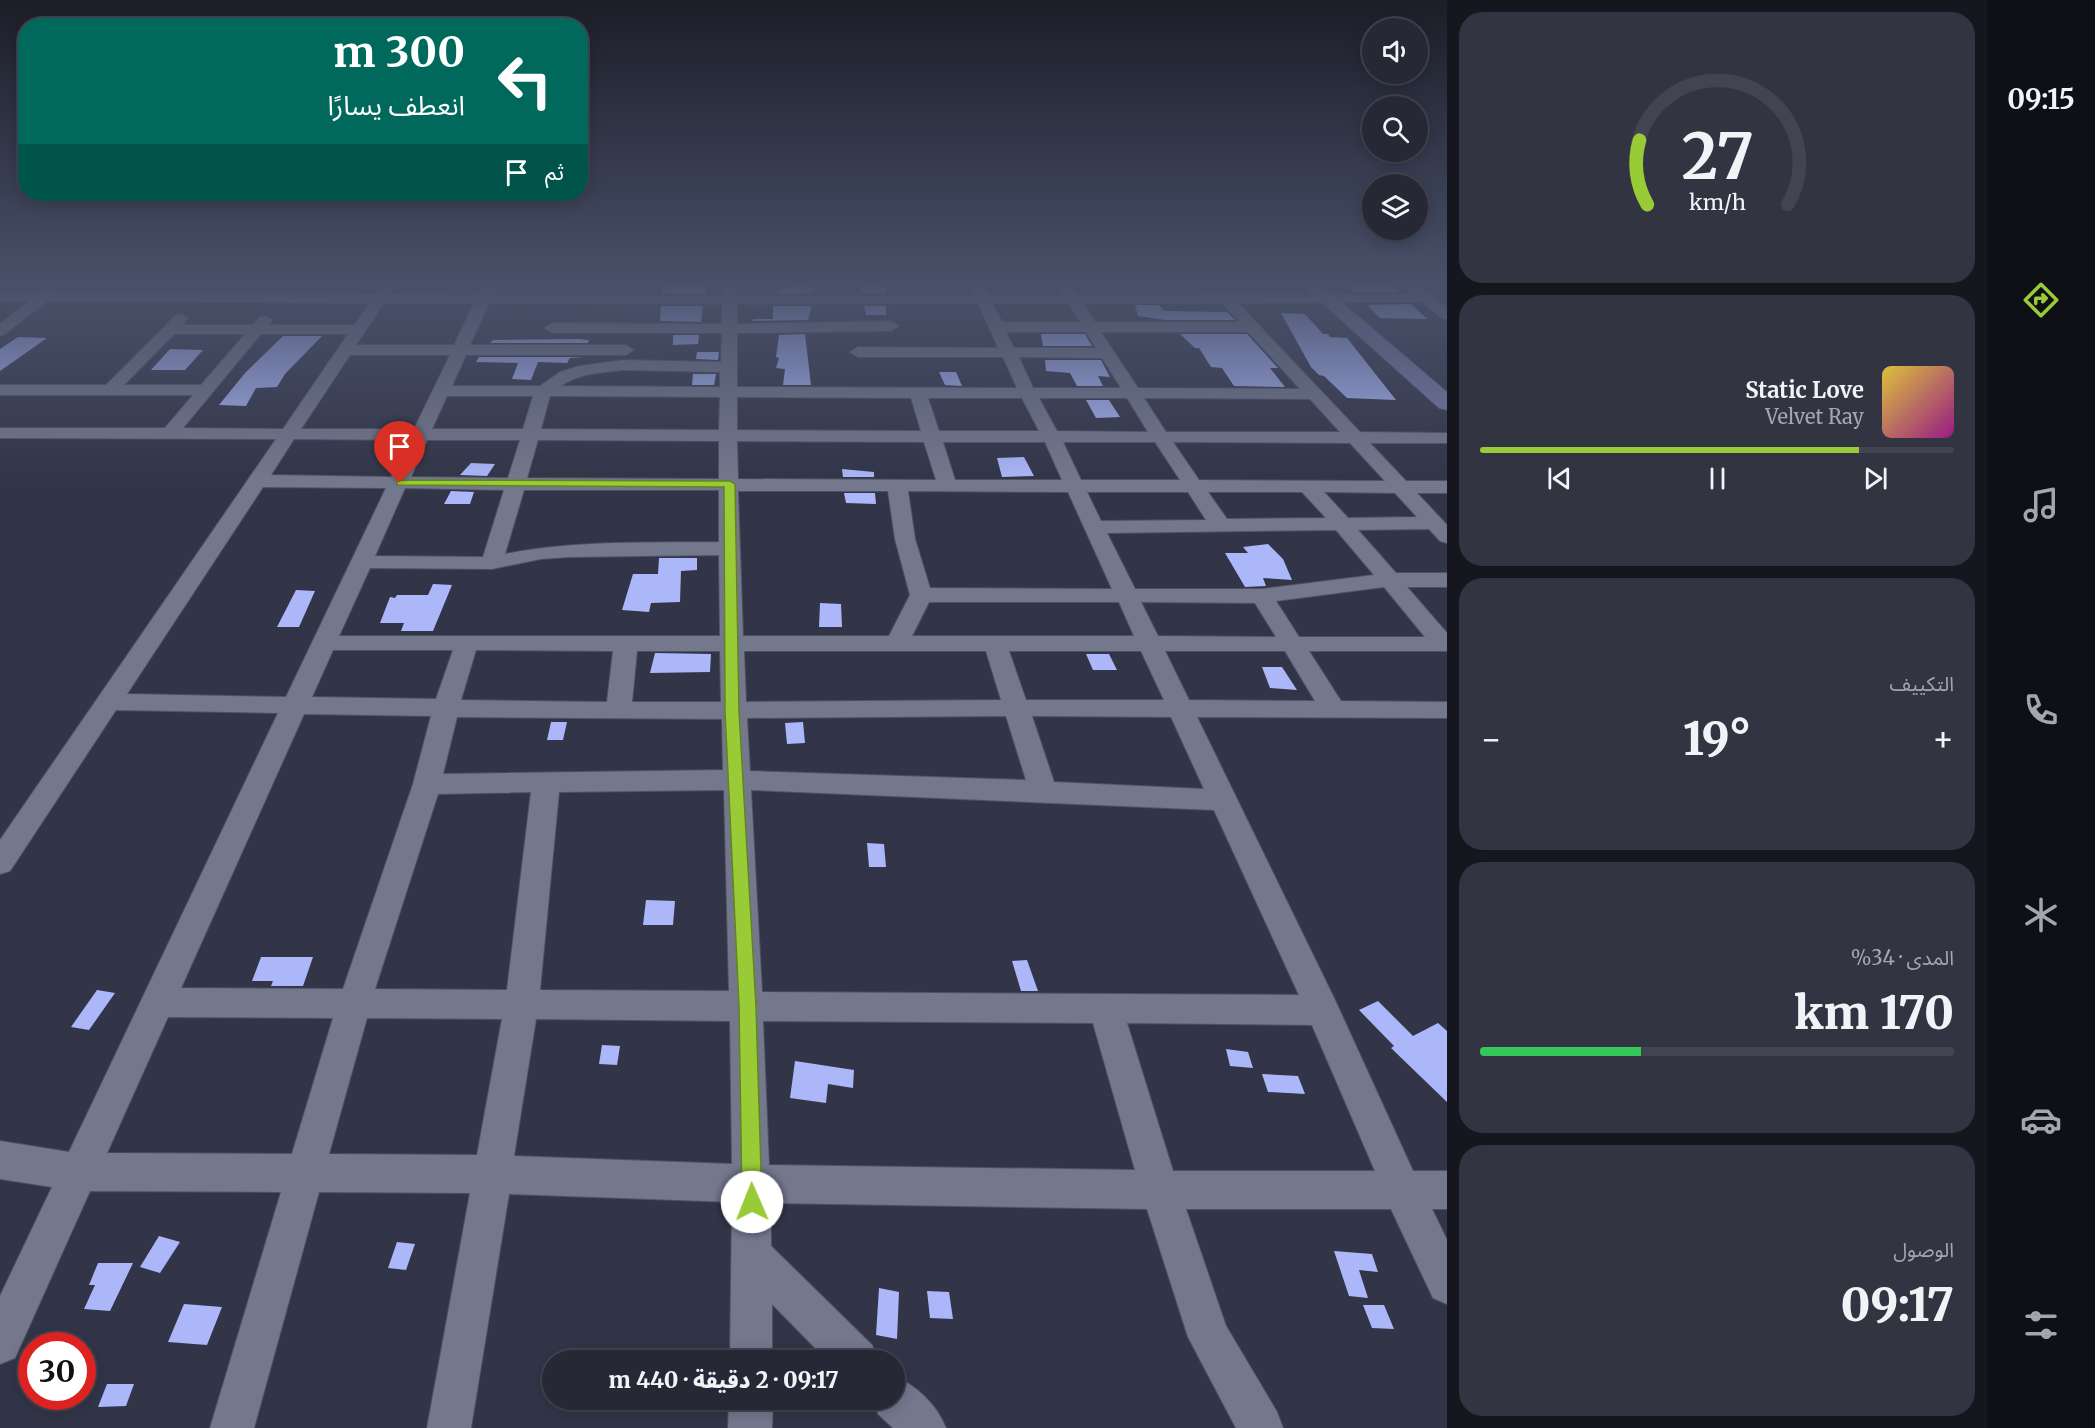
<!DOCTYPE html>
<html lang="ar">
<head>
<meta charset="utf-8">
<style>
  body { margin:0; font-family:Merriweather,"Noto Sans Arabic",serif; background:#323442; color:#f1f3f6; direction:rtl; height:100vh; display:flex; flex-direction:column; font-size:22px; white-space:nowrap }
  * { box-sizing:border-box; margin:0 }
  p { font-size:20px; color:#a4a6ad }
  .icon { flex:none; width:33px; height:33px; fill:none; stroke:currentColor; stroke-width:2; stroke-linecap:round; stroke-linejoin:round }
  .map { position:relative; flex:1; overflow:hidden; direction:ltr }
  .drawer { display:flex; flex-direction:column; gap:12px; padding:12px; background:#15161e; width:540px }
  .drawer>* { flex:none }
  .top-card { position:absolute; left:18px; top:18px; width:570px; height:183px; border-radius:24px; box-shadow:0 3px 15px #0003,0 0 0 2px #424451; direction:rtl; background:#00695c; color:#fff; overflow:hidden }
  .fabs { position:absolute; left:1362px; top:18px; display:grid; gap:12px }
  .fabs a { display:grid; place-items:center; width:66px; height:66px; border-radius:50%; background:#262836; box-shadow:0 3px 15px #0003,0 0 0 2px #424451; font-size:30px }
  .speed { position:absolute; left:18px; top:1332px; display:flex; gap:12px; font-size:30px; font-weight:700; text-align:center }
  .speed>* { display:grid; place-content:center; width:78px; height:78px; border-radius:50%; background:#262836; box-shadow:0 3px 15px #0003,0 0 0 2px #424451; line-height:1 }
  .speed .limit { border:9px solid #d22; background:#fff; color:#111 }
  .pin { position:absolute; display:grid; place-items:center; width:51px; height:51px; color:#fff; margin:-62px -26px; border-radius:50% 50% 50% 0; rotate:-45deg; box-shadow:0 0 6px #0007 }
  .pin .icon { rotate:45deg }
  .me { position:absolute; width:66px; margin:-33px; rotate:359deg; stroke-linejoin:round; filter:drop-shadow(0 0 4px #0008) }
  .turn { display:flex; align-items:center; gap:21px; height:126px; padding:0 24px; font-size:27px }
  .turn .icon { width:78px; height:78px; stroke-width:2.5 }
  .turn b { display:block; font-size:42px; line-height:51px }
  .then { display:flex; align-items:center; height:57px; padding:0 24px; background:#0003; gap:12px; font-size:22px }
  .big { font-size:45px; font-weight:800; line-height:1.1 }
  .drawer .widget { flex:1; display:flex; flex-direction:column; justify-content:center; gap:9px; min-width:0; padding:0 21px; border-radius:24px; background:#323442 }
  .drawer .dial { align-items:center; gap:0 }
  .dial svg { height:156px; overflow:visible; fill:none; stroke:#424451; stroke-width:7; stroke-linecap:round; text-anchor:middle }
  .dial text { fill:#f1f3f6; stroke:none }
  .song { display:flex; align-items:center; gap:18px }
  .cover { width:72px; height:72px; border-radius:9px; background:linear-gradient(135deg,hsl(50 70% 55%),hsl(310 70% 35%)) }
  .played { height:6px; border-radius:3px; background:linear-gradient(90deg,#99cb36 80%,#424451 80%) }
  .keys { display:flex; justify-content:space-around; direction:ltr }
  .heat { display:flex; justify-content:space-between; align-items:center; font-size:33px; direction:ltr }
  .charge { height:9px; border-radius:4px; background:linear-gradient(90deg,#34c759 34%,#424451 0) }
  .trip { position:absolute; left:542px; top:1350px; width:363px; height:60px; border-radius:30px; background:#262836; box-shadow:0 3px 15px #0003,0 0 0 2px #424451; font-weight:800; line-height:60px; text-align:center; direction:rtl }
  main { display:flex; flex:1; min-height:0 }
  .tabs { display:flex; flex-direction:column; width:108px; justify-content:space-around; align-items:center; background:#0f1016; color:#a4a6ad }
  .tabs .icon { width:42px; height:42px }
  .tabs .current { color:#99cb36 }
  .tabs b { font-size:27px; color:#f1f3f6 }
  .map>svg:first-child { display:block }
</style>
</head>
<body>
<main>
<nav class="tabs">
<b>09:15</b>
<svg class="icon current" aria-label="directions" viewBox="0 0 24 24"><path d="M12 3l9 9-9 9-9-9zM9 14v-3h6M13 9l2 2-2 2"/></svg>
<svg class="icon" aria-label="music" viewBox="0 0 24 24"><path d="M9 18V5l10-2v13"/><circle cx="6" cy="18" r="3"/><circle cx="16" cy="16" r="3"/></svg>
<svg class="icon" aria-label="phone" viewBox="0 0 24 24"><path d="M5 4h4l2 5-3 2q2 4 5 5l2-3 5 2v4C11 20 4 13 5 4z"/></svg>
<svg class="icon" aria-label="climate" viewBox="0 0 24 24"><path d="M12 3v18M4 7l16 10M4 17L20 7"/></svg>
<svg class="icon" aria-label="car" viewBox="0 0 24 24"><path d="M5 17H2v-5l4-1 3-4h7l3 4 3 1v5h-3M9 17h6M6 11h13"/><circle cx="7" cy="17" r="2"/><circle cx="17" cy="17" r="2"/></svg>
<svg class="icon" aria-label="filters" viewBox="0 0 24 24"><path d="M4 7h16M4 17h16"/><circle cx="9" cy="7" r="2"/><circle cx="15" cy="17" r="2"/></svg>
</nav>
<section class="drawer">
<div class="widget dial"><svg viewBox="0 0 100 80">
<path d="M14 69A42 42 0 1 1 86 69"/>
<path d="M14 69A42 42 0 0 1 10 36" stroke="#99cb36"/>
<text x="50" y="56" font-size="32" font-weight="700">27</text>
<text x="50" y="72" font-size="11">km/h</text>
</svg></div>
<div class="widget">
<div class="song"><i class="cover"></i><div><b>Static Love</b><p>Velvet Ray</p></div></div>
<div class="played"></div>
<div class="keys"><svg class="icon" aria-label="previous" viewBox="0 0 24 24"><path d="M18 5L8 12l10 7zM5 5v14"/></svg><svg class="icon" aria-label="pause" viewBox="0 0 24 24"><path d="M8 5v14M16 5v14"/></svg><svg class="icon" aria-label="next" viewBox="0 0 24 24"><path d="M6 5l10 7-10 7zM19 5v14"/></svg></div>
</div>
<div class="widget"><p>التكييف</p>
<div class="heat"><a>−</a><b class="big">19°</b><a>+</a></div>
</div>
<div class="widget"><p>المدى · 34%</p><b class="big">170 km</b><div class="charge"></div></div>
<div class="widget"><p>الوصول</p><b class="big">09:17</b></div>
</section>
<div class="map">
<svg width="1447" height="1428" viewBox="0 0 1447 1428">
  <rect width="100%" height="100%" fill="#323548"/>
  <!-- building -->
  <path fill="#acb7fa" d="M793,283h19l2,10 -36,1 3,-8 13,1z
    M862,283h23l1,10h-25l-2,-9z
    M1345,283h42l10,9h-43z
    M663,285h43l-1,9 -43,-1z
    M1411,304l16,15 -47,-1 -13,-13z
    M1135,305h24l5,6 63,1 8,8h-70l-27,-4z
    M661,306h42l-2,16 -41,-1z
    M773,306h39l-4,14h4l-59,1v-2h20z
    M864,306h22v9h-20z
    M1281,313l24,1 18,20h5l2,3 17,1 49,62 -49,-2 -23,-22 -5,-1 -8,-8z
    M805,334l6,51h-28l2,-16 -9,-1 3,-10 -3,-1 3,-22z
    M1041,334h44l7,12h-49z
    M1180,334h67l31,34h-8l15,19 -51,-1 -12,-18 -11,-1 -12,-19h-4z
    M664,335h35l-1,9 -25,1v-10z
    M283,336h39l-37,38 -8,13 -21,1 -10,18 -27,-1 26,-32z
    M18,337l29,1 -47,33v-22z
    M493,340l85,-1 11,1 -1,3h-98z
    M170,349l33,1 -18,20h-34z
    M697,352h22l-1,8 -22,-1z
    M479,357h106l-15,1 -3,5 -29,-1 -7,18 -19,-1 6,-16 -42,-1z
    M1045,360h56l9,17 -12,-1 5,10h-26l-7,-13 -24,-2z
    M939,372h17l6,14 -17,-1z
    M693,374h23l-2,11h-22z
    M1086,400h23l11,17 -24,1z
    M1024,457l10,19 -32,1 -5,-19z
    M471,463l24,1 -8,12 -27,-1z
    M842,469l32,3v5h-31z
    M451,491l23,1 -4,12h-26z
    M844,493h31l1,11 -30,-1z
    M1268,544l15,15 9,21 -29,-2 3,8 -21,1 -20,-34h23l-5,-6z
    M659,558h38v12l-16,1 -1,31 -29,1 -2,9 -27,-2 11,-36h25z
    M433,584l19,1 -19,46h-32l3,-8h-24l10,-26 5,1 2,-3h31z
    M296,590l19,1 -16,36h-22z
    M820,603l21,1 1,23h-23z
    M655,653l56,1 -1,18 -60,1z
    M1086,654h23l8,16h-24z
    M1262,667h20l15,23 -27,-2z
    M551,722h16l-4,18h-16z
    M803,722l2,21 -18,1 -2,-21z
    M867,843l17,1 2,23h-17z
    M646,900l29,1 -2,24h-30z
    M261,957h52l-10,29h-32l2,-5h-21z
    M1027,960l11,31h-17l-9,-30z
    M97,990l18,3 -26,37 -18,-3z
    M1378,1001l35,35 25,-13 9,8v71l-56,-54 3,-2 -35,-36z
    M602,1045l18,1 -3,19 -18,-1z
    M1226,1049l22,3 5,16 -23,-2z
    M795,1061l59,9 -1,18 -25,-4 -2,19 -36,-5z
    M1262,1074l36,2 7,18 -37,-2z
    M159,1236l21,6 -20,31 -20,-6z
    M397,1242l18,2 -9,26 -18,-2z
    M1334,1251l38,3 6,18 -19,-2 9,28 -19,-2z
    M98,1263h35l-23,48 -26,-2 11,-24h-6z
    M879,1288l20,4 -2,47 -21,-4z
    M927,1291l22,1 4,27 -23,-1z
    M184,1304l38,3 -15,38 -39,-3z
    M1363,1305h21l10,24 -22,-1z
    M107,1384h27l-8,22 -28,1z"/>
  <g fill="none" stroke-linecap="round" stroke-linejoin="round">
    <defs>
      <path id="street" d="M489,283l7,4 -4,8 231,1 1,-13h12l1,13 237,-1 -4,-9 3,-3h9l6,12h75l-4,-7 7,-4 5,1 6,10 335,-1 -6,-6 7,-4 5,1 29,23v11l-5,-1 -20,-16 -184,1 122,129 87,1v10h-77l36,38h41v12h-30l30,32v18l-7,-2 -11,-12 -71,1 38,43h51v14h-40l40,46v18h-138l32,50 106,1v16l-250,-1 138,283 78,171h34v38h-15l15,31v64l-14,-6 -42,-89h-205l40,117 51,86 6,16h-47l-48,-91 -41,-128 -376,-6v43l101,99 6,15h-51l-55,-56v56h-42l2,-158 -223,-8 -38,234h-44l43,-235 -151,-1 -65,236h-44l71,-236 -191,-1 -75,167 -15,6v-68l52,-109 -52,-8v-38l69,11 209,-439 -162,-3 -106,161 -10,3v-34l276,-401 -276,-1v-10h165l28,-33h-193v-10h106l70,-70 5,-1 7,4 -5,7h70l7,-8 5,-1 7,4 -3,5h85l16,-22 -323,-2 -42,33 -5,2v-12l29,-23h-29v-8h40l8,-3 6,3 322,1 6,-9 5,-1 7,4 -4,6 88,1 6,-11zM384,303h90l-20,42h-98zM489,303l233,1v20l-170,-1 -8,5 8,5h170l-1,29 -98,-2 -44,6 -19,6 -20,14h-88l14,-31h160l8,-5 -8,-5h-156zM978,303l20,45 -140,-1 -8,5 8,5h145l14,31 -280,-1v-54l154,-2 8,-5 -8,-5 -154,3v-20zM992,303h76l12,19h-78zM1083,303h139l18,19h-145zM1006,332h80l10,16h-82zM1101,332h147l52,57 -162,-1zM174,334h71l-44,51h-77zM261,334h87l-65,95 -100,-1zM350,355h100l-36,74h-113zM1019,357l83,1 19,30h-88zM623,370l97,2v15l-159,-1c18,-13 40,-13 62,-16zM447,396h86l-10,33h-91zM550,396l170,1 -1,33 -178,-1zM737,397l174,1 10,33 -184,-1zM928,398h94l17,33h-100zM1039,398h88l21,34 -91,-1zM1144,398l166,1 30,33h-174zM294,439l115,1 -18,37 -120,-2zM427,440h93l-12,38 -97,-1zM538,440l181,1v38l-192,-1zM737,441l187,1 12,38 -198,-1zM943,442h102l17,38h-107zM1063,442h92l25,38h-99zM1173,442l177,1 35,38 -186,-1zM263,487l123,1 -100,209 -159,-3zM405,488l99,2 -21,67 -108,-1zM524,490h195v52c-71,1 -144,-2 -214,12zM738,491h150l7,48 15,56 -21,41h-146zM908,491l160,1 44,97 -182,-1 -15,-49zM1087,492h101l18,28 -105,1zM1208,492h94l24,26 -99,1zM1324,492l71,1 22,24 -69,1zM1336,530l38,45 -112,14h-127l-28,-56zM719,555l1,81h-381l31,-68 122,1 49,-10 29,-2zM1384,587l41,50h-126l-23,-36zM929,602h190l15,34h-222zM1141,602l114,1 21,34 -118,-1zM333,650h120l-17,49 -124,-2zM476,650l137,1 -6,51 -146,-2zM637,651h83l1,51h-89zM744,651h242l15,49 -255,2zM1009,651h132l23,49h-138zM1165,651h120l30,50 -126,-1zM304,714l127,2 -18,68 -70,205 -162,-1zM1006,716l20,64 -276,-9 -3,-53zM1032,716l139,1 33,72 -150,-7zM457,717l265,2 1,51 -280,4zM724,790l5,201 -189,-1 19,-198zM751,790l463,20 85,185 -537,-3zM531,792l-24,198 -132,-1 63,-195zM168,1017l165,1 -41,136 -185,-1zM367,1018l135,1 -25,136 -148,-1zM536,1019l194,2 2,143 -218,-8zM763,1021l330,2 42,147 -366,-5zM1127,1023l185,2 63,146h-202z
        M894,1376c23,10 43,29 52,52h-53l-15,-14 -5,-14h21z
        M729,1400h44l-1,28h-44z"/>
      <path id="secondary" d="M1300,283h19l128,109v18l-8,-2z"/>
    </defs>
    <!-- street casing -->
    <use href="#street" stroke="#4f5261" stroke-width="2"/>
    <!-- secondary casing -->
    <use href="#secondary" stroke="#4f5261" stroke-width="2"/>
    <!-- street -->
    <use href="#street" fill="#74788d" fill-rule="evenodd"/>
    <!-- secondary -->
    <use href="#secondary" fill="#767ca6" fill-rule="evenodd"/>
  </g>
  <!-- sky -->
  <linearGradient id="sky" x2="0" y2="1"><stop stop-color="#1c1d28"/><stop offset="0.59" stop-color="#49516a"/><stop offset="1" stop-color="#49516a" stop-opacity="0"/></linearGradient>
  <rect width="1447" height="483" fill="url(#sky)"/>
  <!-- route -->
  <path fill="#99cb36" stroke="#638423" stroke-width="1.5" d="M400,480l330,1 5,3 4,227 17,295 6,196 -3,8 -7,3 -7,-3 -3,-8 -3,-196 -14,-295 -1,-224 -327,-2v-4z"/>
</svg>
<div class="fabs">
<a><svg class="icon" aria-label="sound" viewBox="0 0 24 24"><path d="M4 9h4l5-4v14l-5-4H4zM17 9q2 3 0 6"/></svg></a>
<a><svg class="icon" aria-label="search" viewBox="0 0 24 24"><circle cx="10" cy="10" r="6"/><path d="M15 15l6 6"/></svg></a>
<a><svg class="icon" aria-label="layers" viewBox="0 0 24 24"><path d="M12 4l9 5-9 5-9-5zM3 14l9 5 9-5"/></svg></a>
</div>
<div class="speed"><div class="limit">30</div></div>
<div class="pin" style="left:400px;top:483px;background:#d93025"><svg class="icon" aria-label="arrive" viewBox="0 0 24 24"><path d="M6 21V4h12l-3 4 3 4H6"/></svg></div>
<svg class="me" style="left:752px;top:1202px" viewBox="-20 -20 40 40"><circle r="19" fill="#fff"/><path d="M0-13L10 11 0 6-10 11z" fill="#99cb36"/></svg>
<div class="trip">09:17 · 2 دقيقة · 440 m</div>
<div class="top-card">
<div class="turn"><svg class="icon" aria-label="left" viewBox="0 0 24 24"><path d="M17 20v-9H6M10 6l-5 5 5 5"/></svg><div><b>300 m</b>انعطف يسارًا</div></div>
<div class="then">ثم<svg class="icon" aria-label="arrive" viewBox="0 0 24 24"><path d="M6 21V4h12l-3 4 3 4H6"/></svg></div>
</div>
</div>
</main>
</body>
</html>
